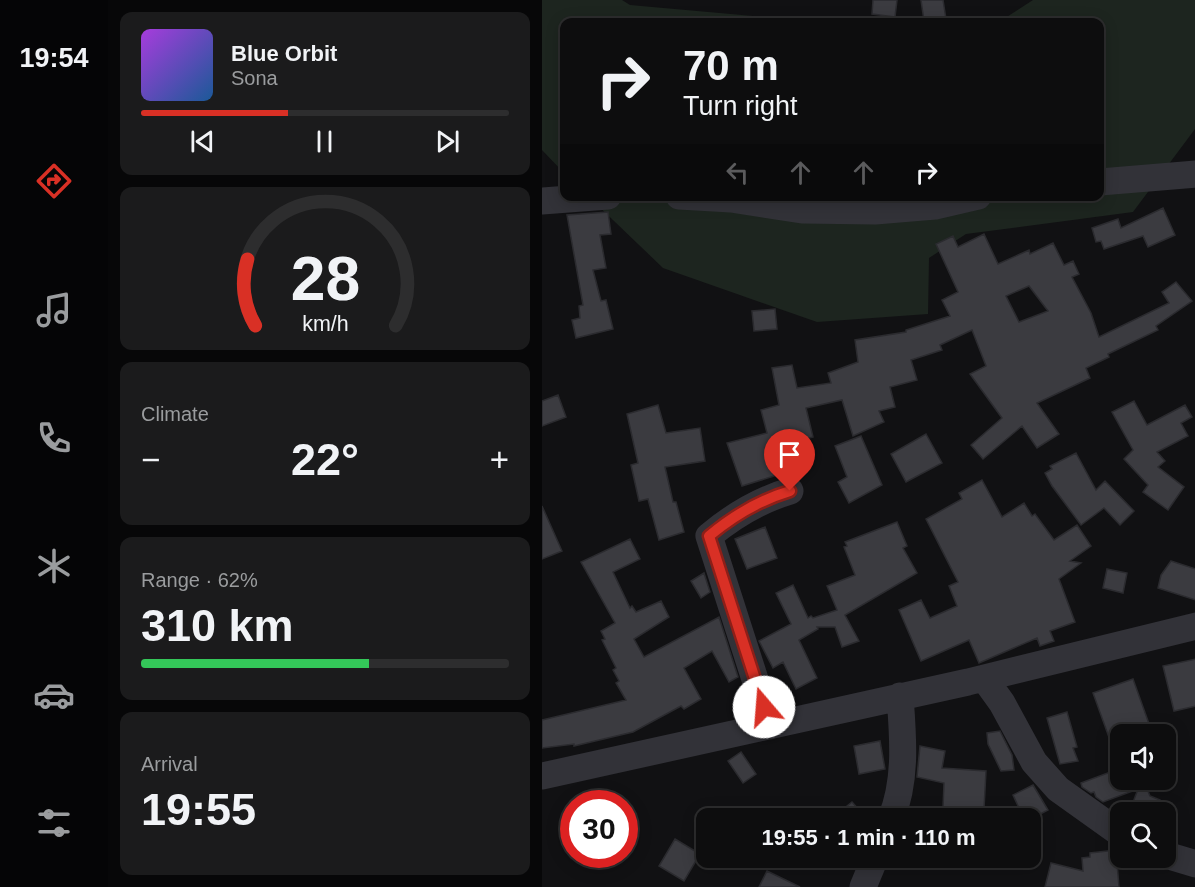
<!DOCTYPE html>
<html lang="en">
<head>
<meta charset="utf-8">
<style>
  body { margin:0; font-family:Arial,sans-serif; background:#1b1b1c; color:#f1f3f6; height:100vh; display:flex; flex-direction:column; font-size:22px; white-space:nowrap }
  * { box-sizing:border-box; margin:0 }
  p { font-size:20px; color:#9a9c9e }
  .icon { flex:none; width:33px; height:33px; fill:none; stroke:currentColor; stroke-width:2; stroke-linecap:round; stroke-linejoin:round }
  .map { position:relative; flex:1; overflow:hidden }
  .details { display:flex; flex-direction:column; gap:12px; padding:12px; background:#070708; width:434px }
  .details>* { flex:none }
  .hud { position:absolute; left:18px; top:18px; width:544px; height:183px; border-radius:12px; box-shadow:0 3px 15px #0003,0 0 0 2px #2d2d2e; background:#0d0d0e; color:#f1f3f6; overflow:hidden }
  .buttons { position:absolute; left:568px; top:724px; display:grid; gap:12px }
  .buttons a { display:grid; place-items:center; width:66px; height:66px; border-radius:12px; background:#0d0d0e; box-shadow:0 3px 15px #0003,0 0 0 2px #2d2d2e; font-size:30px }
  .speed { position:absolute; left:18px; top:790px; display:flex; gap:12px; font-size:30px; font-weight:700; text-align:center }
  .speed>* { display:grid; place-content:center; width:78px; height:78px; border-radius:50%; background:#0d0d0e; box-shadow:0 3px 15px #0003,0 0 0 2px #2d2d2e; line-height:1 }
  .speed .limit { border:9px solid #d22; background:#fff; color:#111 }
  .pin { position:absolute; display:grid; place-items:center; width:51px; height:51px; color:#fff; margin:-62px -26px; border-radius:50% 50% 50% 0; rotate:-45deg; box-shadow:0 0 6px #0007 }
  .pin .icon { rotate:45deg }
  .me { position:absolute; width:66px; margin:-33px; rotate:342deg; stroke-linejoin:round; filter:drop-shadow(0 0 4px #0008) }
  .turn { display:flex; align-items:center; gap:21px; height:126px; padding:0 24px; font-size:27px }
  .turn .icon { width:78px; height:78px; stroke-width:2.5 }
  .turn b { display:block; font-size:42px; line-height:51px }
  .lanes { display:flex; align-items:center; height:57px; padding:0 24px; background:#0003; justify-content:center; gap:30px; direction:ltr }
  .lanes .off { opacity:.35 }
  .big { font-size:45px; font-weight:600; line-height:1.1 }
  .details .widget { flex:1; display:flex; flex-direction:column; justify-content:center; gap:9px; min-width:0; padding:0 21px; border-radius:12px; background:#1b1b1c }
  .details .dial { align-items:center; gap:0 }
  .dial svg { height:156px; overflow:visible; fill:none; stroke:#2d2d2e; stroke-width:7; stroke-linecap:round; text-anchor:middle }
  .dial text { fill:#f1f3f6; stroke:none }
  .song { display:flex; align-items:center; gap:18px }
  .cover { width:72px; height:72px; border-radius:9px; background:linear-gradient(135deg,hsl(280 70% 55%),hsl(210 70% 35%)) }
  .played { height:6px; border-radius:3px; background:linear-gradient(90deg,#d93025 40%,#2d2d2e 40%) }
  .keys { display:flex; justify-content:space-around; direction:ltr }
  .heat { display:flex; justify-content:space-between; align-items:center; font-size:33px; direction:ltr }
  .charge { height:9px; border-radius:4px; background:linear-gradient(90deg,#34c759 62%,#2d2d2e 0) }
  .trip { position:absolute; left:154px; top:808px; width:345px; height:60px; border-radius:12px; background:#0d0d0e; box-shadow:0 3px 15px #0003,0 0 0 2px #2d2d2e; font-weight:600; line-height:60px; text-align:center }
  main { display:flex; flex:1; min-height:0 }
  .tabs { display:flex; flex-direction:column; width:108px; justify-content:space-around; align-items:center; background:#050506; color:#9a9c9e }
  .tabs .icon { width:42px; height:42px }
  .tabs .on { color:#d93025 }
  .tabs b { font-size:27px; color:#f1f3f6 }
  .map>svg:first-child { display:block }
</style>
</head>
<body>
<main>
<nav class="tabs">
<b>19:54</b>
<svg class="icon on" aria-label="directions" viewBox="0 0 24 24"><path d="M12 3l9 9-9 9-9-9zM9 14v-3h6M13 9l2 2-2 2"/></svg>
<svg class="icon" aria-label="music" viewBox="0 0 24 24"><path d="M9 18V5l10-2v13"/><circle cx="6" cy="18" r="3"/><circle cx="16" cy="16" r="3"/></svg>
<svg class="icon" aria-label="phone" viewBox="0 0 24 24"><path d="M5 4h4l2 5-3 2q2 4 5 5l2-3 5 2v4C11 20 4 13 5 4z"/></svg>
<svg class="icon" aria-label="climate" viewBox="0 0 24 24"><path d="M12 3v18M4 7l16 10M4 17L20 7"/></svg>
<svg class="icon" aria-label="car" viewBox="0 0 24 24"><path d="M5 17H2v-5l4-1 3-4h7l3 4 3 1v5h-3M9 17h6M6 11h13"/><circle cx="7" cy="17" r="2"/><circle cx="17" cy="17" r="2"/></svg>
<svg class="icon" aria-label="filters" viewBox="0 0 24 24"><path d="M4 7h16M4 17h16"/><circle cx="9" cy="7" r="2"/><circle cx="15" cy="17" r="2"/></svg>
</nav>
<section class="details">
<div class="widget">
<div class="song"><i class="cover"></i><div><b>Blue Orbit</b><p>Sona</p></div></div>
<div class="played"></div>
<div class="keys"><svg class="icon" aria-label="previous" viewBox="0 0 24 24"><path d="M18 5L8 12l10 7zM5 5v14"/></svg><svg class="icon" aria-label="pause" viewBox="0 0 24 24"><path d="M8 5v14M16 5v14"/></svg><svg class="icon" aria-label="next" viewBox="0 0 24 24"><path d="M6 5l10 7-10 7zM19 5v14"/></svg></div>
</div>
<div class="widget dial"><svg viewBox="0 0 100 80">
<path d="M14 69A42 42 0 1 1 86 69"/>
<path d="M14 69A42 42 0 0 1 10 35" stroke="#d93025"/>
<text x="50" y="56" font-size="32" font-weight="700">28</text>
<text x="50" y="72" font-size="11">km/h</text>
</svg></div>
<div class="widget"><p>Climate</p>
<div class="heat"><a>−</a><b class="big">22°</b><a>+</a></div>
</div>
<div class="widget"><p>Range · 62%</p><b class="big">310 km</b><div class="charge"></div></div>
<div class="widget"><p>Arrival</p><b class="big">19:55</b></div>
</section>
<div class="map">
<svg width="654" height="887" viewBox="0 0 654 887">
  <rect width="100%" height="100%" fill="#111113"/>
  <!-- green -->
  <path fill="#1d251f" d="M0,0h80l8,5 188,17h-254v151l-22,-23z
    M491,0h162v129l-62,83 -167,22 -37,24 -1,56 -111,8 -154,-54 -74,-71 511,-1v-174h-101z"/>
  <!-- building -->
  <path fill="#3b3b40" stroke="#2b2b2f" stroke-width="1.5" fill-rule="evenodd" d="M331,0h24l-2,17 -23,-3z
    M379,0h22l3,19 -22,2z
    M621,208l12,27 -27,12 -5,-11 -39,13 -3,-8 -5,1 -4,-14 26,-9 3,9z
    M66,212l3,22 -11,1 6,33 -13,2 8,31 5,-1 7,29 -37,9 -4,-18 8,-2 -1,-12 4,-1 -16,-90z
    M442,234l14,30 31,-14 1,4 23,-11 11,22 9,-4 6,13 -7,3 19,36 8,24 70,-34 -7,-11 14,-10 16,19 -36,25 2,4 -50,24 1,3 -23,11 4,10 -53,25 22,31 -22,14 -15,-22 -39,33 -12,-14 31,-27 -32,-44 16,-8 -14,-36 -32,15 2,5 -31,10 6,20 -27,7 5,20 -16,4 5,11 -31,14 -11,-36 -36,8 7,29 -33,9 7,26 -45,14 -15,-43 40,-10 -6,-23 18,-5 -7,-37 20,-3 5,23 34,-5 -3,-10 30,-11 -3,-22 51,-8v-2l44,-14 -8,-16 16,-8 -22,-48 17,-8 5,11zM487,286l19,25 -29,11 -13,-26z
    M233,309l2,20 -23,2 -2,-20z
    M16,395l8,22 -24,9v-25z
    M592,401l13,24 38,-20 7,12 -11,6 7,13 -31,16 8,9 -7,6 26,20 -16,23 -25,-18 5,-7 -24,-26 9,-9 -21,-38z
    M116,405l8,28 34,-5 5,33 -40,6 8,35h3l8,30 -25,8 -11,-41 -9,2 -8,-36 7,-2 -11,-49z
    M384,434l16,29 -36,19 -15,-28z
    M319,436l21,49 -33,18 -11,-21 9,-5 -12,-31z
    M534,453l20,37 9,-9 29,30 -14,14 -16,-17 -23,17 -29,-39 -7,-13 7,-4 -2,-3z
    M440,480l20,37 22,-14 8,13 3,-2 19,26 23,-15 14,21 -21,15 11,2 -22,16 16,43 -25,9 4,10 -14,5 -3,-8 -58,25 -10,-23 -48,21 -22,-51 22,-10 9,18 27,-12 -8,-20 9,-4 -32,-63 36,-20 -3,-6z
    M0,506l20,45 -20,8z
    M355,522l10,24 -4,2 14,25 -72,42 14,26 -17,6 -7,-20h-18l1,2 -19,11 18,38 -21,11 -13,-27 -10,6 -14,-27 32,-17 -15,-31 17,-8 15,33 3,-2 2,2 24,-8 -10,-24 28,-11 -11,-28 3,-1 -2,-4z
    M223,527l12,31 -30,11 -12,-30z
    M88,539l10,20 -27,13 17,36 2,-2 4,6 25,-11 8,16 -35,22 10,18 75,-40 19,60 -9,5 -17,-31 -28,17 17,31 -17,10 -3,-3 -48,26 -59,14v-2l-32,4v-28l84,-20 -10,-17 3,-2 -6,-11 3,-2 -14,-28 3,-1 -4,-8 14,-8 -34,-61z
    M629,561l25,8v31l-38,-12 3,-13z
    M565,569l20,4 -4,20 -20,-5z
    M162,573l6,19 -9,6 -10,-17z
    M654,659v47l-22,5 -11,-45z
    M591,679l20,56h-32v30h-2l-26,-72z
    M525,712l10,35 -4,1 5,13 -18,3 -13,-46z
    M458,731l12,24 2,15 -13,1 -13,-27 -1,-11z
    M338,741l5,28 -26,5 -5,-28z
    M378,746l25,5 -3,17 44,3 -2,38 -41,-2 1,-24 -27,-6z
    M199,752l15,22 -13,9 -15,-22z
    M579,768v12h36l-11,6 4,10 10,4 -5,13h-26l9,-24 -35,13 -7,-5 -2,-5 -3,1 -9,-6 -1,-4z
    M491,785l15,25 -17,9h-7l-11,-24z
    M310,802l15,17h-36z
    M133,839l25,15 -16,27 -25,-15z
    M574,850l3,37h-74l6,-24 32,8 -1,-13 8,-1v-4z
    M225,871l33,16h-41z"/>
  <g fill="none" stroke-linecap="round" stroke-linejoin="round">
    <!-- minor -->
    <path stroke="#323238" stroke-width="27" d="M558,182l96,-8
      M137,196l52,3 71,11 73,1 60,-5 43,-10
      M0,201l66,-5
      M442,678l18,25 32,59 24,27 63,45
      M228,726l-61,-190c24,-20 51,-36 81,-45
      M0,776l426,-94 228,-56
      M349,819c16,-39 12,-82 9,-123
      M624,855l30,9
      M321,887l12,-29"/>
  </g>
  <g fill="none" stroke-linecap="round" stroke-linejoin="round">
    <defs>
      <path id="route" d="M222,707l-55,-171c24,-20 51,-36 81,-45"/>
    </defs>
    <!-- route casing -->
    <use href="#route" stroke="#8d1f18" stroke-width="15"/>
    <!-- route -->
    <use href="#route" stroke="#d93025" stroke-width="10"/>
  </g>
</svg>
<div class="buttons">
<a><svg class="icon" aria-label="sound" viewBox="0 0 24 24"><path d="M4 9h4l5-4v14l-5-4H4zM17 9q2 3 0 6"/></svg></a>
<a><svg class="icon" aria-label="search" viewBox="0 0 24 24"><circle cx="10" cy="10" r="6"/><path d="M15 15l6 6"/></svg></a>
</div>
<div class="speed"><div class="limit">30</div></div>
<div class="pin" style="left:248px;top:491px;background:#d93025"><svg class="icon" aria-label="arrive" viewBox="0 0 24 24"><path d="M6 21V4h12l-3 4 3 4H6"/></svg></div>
<svg class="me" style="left:222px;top:707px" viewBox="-20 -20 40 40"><circle r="19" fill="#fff"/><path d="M0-13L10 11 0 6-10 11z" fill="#d93025"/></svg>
<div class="trip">19:55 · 1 min · 110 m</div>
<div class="hud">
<div class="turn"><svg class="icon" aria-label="right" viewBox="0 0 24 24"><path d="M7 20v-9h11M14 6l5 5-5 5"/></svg><div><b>70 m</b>Turn right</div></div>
<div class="lanes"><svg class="icon off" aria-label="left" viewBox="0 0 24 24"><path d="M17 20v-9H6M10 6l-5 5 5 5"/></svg><svg class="icon off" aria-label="ahead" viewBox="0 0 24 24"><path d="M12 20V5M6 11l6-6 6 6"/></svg><svg class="icon off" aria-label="ahead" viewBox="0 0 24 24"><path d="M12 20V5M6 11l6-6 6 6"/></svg><svg class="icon" aria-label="right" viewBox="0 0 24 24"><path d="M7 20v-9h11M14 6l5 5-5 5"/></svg></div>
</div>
</div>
</main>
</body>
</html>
